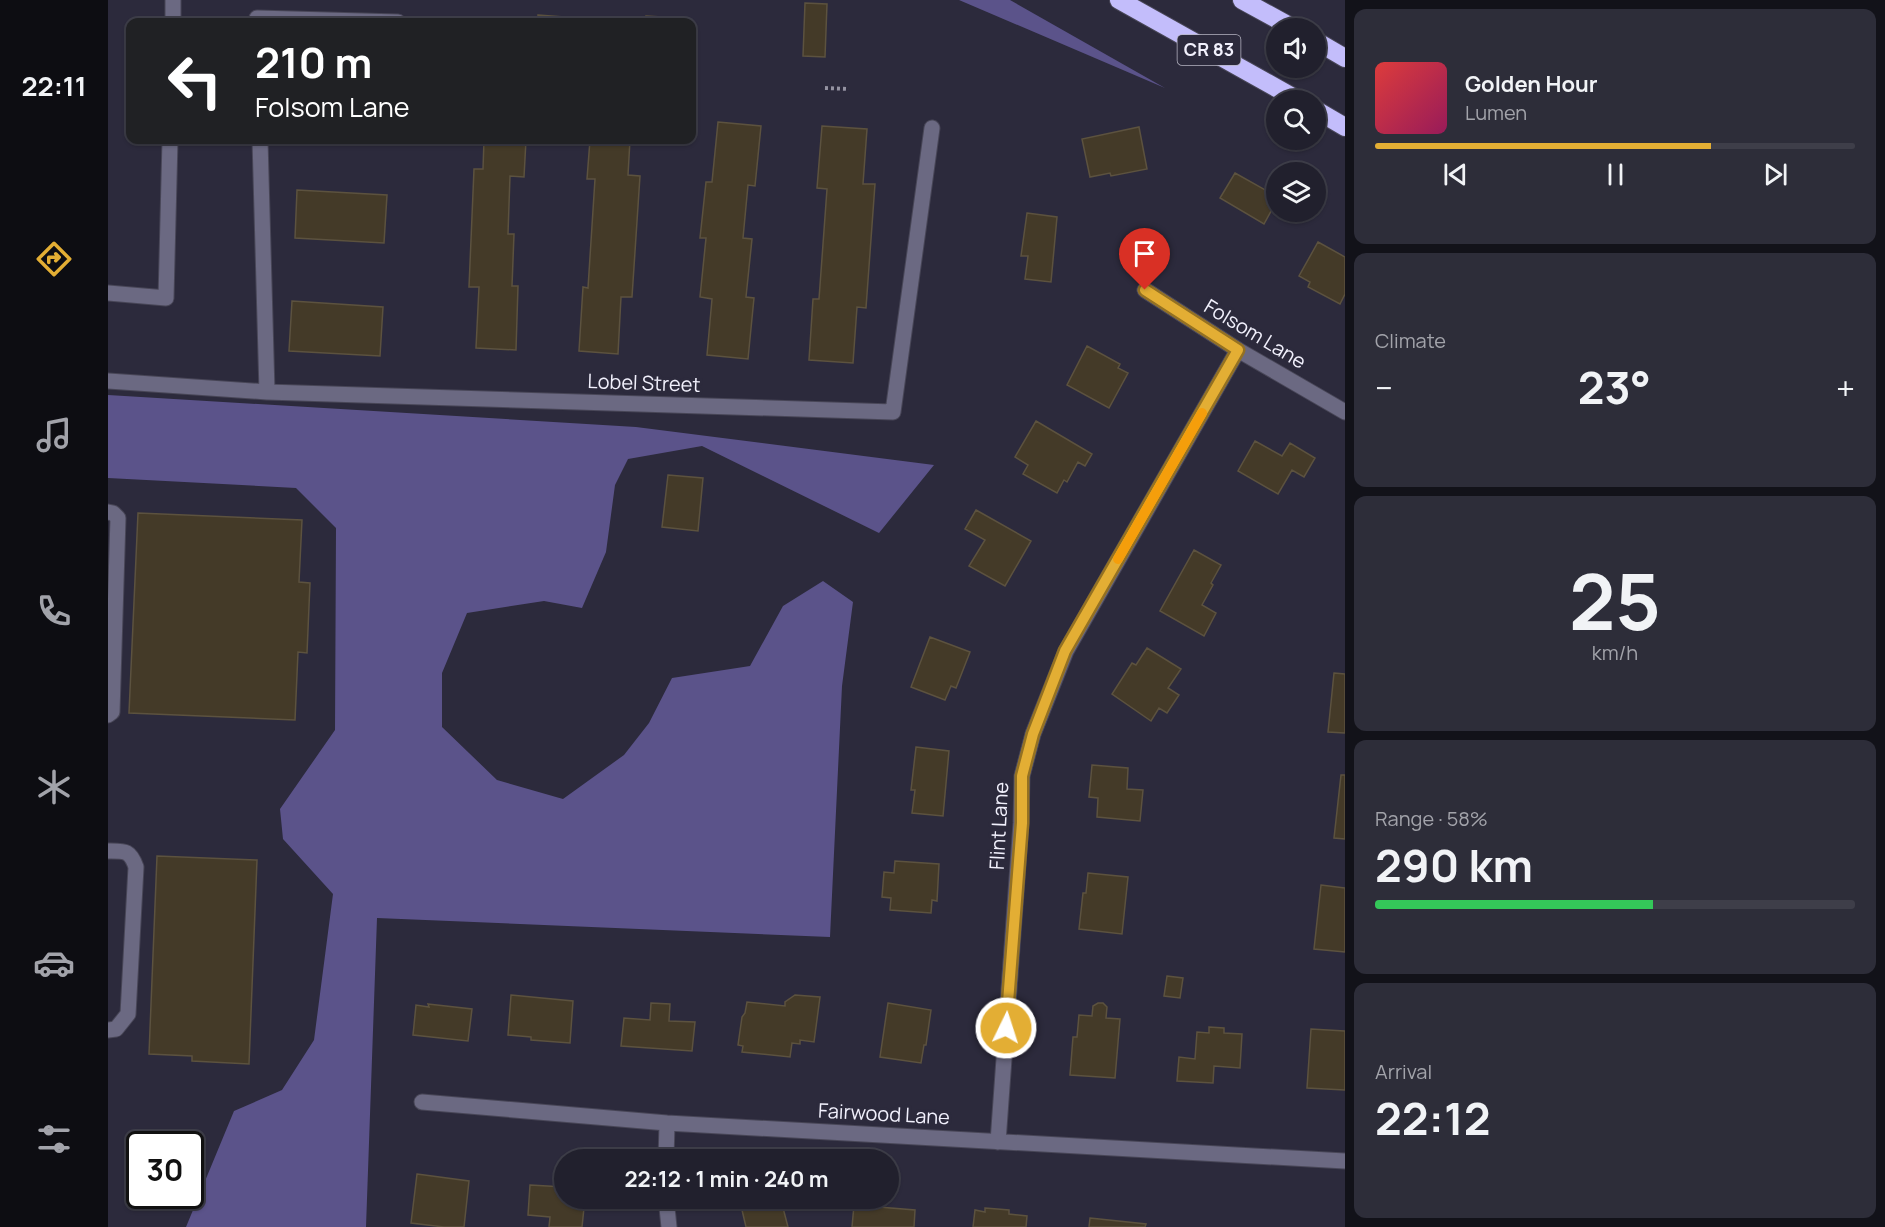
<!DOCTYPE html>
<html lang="en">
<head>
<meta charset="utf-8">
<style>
  body { margin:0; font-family:Manrope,sans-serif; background:#2d2d39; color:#f1f3f6; height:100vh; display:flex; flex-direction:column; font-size:22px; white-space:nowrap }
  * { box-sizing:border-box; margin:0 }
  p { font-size:20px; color:#a2a3aa }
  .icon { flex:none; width:33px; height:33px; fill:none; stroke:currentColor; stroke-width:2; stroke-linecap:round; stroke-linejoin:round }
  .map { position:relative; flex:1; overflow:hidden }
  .side { display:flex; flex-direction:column; gap:9px; padding:9px; background:#121219; width:540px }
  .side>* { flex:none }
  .guide { position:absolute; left:18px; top:18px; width:570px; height:126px; border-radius:12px; box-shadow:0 2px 4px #0004,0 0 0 2px #3e3e49; background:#202124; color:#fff; overflow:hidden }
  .controls { position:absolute; left:1158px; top:18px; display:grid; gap:12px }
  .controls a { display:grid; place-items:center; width:60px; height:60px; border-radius:50%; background:#21202d; box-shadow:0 2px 4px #0004,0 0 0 2px #3e3e49; font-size:30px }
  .speed { position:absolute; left:18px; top:1131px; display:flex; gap:12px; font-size:30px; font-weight:700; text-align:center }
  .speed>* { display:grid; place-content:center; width:78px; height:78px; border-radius:50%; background:#21202d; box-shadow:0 2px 4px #0004,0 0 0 2px #3e3e49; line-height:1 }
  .speed .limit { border:3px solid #111; border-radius:9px; background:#fff; color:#111 }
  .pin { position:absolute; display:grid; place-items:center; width:51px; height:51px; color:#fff; margin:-62px -26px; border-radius:50% 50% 50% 0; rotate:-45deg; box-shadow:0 0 6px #0007 }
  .pin .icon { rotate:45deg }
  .me { position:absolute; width:66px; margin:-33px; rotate:4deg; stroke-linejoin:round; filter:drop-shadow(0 0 4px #0008) }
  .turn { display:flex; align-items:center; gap:21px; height:126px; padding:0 30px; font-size:27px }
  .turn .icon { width:78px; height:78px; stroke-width:2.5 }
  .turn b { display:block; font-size:42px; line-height:51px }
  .big { font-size:45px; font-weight:700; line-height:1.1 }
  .side .widget { flex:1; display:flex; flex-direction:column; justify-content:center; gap:9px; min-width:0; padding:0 21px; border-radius:12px; background:#2d2d39 }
  .side .dial { align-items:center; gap:0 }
  .dial b { font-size:78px; line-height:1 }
  .song { display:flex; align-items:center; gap:18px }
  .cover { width:72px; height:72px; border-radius:9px; background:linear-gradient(135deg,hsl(0 70% 55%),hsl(330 70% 35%)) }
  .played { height:6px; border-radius:3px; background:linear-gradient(90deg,#e3ae34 70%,#3e3e49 70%) }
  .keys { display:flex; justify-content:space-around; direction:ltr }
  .heat { display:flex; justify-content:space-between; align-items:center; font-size:33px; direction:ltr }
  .charge { height:9px; border-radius:4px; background:linear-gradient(90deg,#34c759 58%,#3e3e49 0) }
  .trip { position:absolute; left:446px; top:1149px; width:345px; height:60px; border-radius:30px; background:#21202d; box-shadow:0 2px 4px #0004,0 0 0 2px #3e3e49; font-weight:700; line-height:60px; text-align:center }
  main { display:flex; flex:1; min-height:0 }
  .tabs { display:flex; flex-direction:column; width:108px; justify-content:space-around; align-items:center; background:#0d0d12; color:#a2a3aa }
  .tabs .icon { width:42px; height:42px }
  .tabs .active { color:#e3ae34 }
  .tabs b { font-size:27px; color:#f1f3f6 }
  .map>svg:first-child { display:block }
</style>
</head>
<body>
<main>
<nav class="tabs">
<b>22:11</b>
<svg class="icon active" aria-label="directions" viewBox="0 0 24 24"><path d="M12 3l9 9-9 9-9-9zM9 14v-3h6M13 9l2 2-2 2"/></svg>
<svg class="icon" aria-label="music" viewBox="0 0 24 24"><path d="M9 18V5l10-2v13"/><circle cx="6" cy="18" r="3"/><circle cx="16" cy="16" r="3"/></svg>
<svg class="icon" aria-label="phone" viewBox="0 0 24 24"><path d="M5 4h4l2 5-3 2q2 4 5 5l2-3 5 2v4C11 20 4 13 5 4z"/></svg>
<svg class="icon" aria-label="climate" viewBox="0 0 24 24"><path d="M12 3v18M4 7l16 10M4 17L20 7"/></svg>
<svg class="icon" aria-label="car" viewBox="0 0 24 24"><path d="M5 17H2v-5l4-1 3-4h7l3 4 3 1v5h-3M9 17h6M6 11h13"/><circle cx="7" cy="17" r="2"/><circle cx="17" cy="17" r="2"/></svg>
<svg class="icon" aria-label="filters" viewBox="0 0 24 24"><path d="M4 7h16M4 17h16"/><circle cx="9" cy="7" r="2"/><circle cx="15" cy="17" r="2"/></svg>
</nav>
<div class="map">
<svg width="1237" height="1227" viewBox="0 0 1237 1227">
  <rect width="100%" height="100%" fill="#2c2a3c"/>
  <!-- forest -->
  <path fill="#5b538a" d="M851,0h51l155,88z
    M0,395l528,32 298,38 -55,68 -177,-87 -74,13 -13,26 -9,67 -24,56 -38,-7 -77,12 -25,60v54l55,53 66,19 61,-44 25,-32 23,-45 78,-12 33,-60 40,-25 30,21 -11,84 -12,251 -453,-19 -11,309h-180l48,-116 48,-21 32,-50 19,-146 -50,-55 -3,-30 55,-79 1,-202 -40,-40 -188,-10z"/>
  <!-- building -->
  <path fill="#443a28" stroke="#5c523f" stroke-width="1.5" d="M697,3l22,1 -2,53 -22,-1z
    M430,15l93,7h-93z
    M538,16l32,2v4h-32z
    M610,122l43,4 -6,60 -7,-1 -5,53 9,1 -6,58 8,1 -6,61 -41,-4 5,-56 -12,-2 6,-59h-6l6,-56h6z
    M714,126l45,3 -4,55h12l-9,124 -9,-1 -4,56 -44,-3 4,-61h6l8,-110 -10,-1z
    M1031,127l8,42 -36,7 -1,-3 -20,4 -8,-38z
    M376,140h42l-2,37 -14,-1 -2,58h6l-2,52h6l-2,64 -40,-2 3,-61h-10l5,-118h9z
    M482,140h40l-2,35 12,1 -8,121h-11l-3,57 -39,-3 4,-64 5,1 7,-109h-8z
    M1127,173l41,23v6l-12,22 -44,-26z
    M189,190l90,5 -3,48 -89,-5z
    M919,213l30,4 -6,65 -26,-3 3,-23h-7z
    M1210,242l27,15v37l-5,10 -32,-17 2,-5 -11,-6z
    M184,301l91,6 -3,49 -91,-5z
    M979,346l33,18 -2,4 10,5 -19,35 -42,-23z
    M928,421l56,33 -7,12 -7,-4 -11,20 -3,-2 -7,13 -34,-19 5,-9 -13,-8z
    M1147,441l27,15 8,-13 25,15 -11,19 -12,-7 -14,24 -40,-23z
    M560,475l35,3 -5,53 -36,-4z
    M868,510l55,31 -26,45 -36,-20 16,-26 -20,-11z
    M30,513l164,7 -3,62 11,1 -3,70 -9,-1 -3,68 -166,-7z
    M1086,550l27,15 -10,18 2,2 -11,20 14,8 -12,23 -44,-25z
    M822,637l40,15 -14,36 -5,-2 -6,14 -34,-13z
    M1039,648l34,21 -13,19 11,7 -12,18 -8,-5 -8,13 -39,-27 20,-31 4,2z
    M1226,673l11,1v59l-17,-1z
    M808,747l33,4 -6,65 -31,-3 3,-23h-4z
    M984,765l36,3 -1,21 16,1 -3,31 -43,-4 1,-19 -9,-1z
    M1233,775h4v64l-11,-1z
    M49,856l100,4 -8,204 -57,-3v-5l-43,-2z
    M787,861l44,3 -2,37 -5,-1 -1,13 -41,-3 1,-12 -9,-1 2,-25 10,1z
    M980,873l40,4 -6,57 -43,-5 4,-36h3z
    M1213,885l24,3v64l-31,-3z
    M1059,976l16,2 -3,20 -16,-2z
    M403,995l62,6 -3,42 -39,-3v-3l-23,-2z
    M687,995l25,2 -6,45 -14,-2v4l-8,-1 -2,14 -48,-5 1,-6 -5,-1 4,-28 3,-4 2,-11 38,4v-4z
    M543,1003l19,1 -1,17 26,1 -3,29 -71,-5 3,-28 26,2z
    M780,1003l43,7 -5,35h-2l-3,18 -41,-6z
    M990,1003h5l4,4 -1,11 14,1 -5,59 -45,-3 3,-38h4l2,-22 13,1 1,-10z
    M320,1004l44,5 -4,32 -55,-6 3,-30 13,2z
    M1101,1027l15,1v5l18,1 -2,34 -26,-2 -1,17 -36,-2 2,-24 16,2 2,-27 12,1z
    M1203,1029l34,2v59l-38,-2z
    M309,1174l52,7 -5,46h-20l-33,-4z
    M422,1185l34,2v11h14l-1,9 7,1 -2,19h-33l1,-10 -22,-2z
    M673,1200l7,27h-42l-4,-17z
    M746,1205l61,5 -1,17h-62z
    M877,1208l24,2v4l18,2 -1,11h-53l2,-17 10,2z
    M982,1218l56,6 -1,3h-56z"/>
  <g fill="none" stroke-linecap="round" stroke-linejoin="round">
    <defs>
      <path id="minor" d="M65,22v-22
        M149,22v-4l141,4
        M152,140l7,252
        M1037,290l93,60 107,62
        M0,293l58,5 4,-158
        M0,381l159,11 626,20 39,-284
        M0,512l5,1 5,5 -6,194 -4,3
        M0,851c17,0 22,-1 28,16l-8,147 -12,15 -8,1
        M314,1102l245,21 678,38
        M890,1142l23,-319 1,-47 11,-42 33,-83 172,-301
        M558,1160l1,-37
        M558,1198l3,29"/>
      <path id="highway" d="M1011,0l179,100
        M1134,0l51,28
        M1208,41l29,17
        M1208,110l29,17"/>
    </defs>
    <!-- minor casing -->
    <use href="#minor" stroke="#484657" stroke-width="17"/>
    <!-- highway casing -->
    <use href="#highway" stroke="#484657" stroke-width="20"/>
    <!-- path -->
    <path stroke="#9593a2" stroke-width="4" stroke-dasharray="3 3" stroke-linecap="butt" d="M717,88l24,1"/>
    <!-- minor -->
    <use href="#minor" stroke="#6b6982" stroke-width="15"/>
    <!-- highway -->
    <use href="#highway" stroke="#c3bdfb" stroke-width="18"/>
  </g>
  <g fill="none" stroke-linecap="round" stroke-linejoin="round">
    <defs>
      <path id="route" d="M898,1028l16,-205v-47l11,-42 32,-83 173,-301 -93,-60"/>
    </defs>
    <!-- route casing -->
    <use href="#route" stroke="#947122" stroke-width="15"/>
    <!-- route -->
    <use href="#route" stroke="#e3ae34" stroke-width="10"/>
    <!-- slow -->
    <path stroke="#f59e0b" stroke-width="10" d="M1010,559l84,-146"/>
  </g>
  <g text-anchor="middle" stroke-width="6" stroke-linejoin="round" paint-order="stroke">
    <!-- shield labels -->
    <rect fill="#2c2a3c" stroke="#b6b5c2" stroke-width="1.5" x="1069.5" y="35" width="63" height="30" rx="4.5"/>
    <g font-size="18" font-weight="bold" fill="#f1f0fc">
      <text x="1101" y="56">CR 83</text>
    </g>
    <!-- street labels -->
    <g font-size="20" fill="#f1f0fc" stroke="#2c2a3c">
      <text transform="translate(1147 334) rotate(31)" y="7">Folsom Lane</text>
      <text transform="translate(536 383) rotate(2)" y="7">Lobel Street</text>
      <text transform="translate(891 826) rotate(-87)" y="7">Flint Lane</text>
      <text transform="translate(776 1114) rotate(3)" y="7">Fairwood Lane</text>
    </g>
  </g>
</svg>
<div class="controls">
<a><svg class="icon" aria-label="sound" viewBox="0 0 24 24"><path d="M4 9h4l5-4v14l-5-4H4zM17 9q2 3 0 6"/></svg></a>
<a><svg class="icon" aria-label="search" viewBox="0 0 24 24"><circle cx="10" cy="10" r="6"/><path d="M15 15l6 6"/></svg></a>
<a><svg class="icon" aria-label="layers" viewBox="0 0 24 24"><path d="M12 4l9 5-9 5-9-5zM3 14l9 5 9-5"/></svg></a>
</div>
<div class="speed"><div class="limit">30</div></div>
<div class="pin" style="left:1037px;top:290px;background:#d93025"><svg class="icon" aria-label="arrive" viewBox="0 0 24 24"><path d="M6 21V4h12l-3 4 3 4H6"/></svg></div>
<svg class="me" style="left:898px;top:1028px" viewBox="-20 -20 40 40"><circle r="17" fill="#e3ae34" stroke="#fff" stroke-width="3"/><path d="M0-11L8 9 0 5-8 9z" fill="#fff"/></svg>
<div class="trip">22:12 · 1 min · 240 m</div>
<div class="guide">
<div class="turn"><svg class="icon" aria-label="left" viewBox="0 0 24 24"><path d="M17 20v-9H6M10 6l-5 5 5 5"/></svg><div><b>210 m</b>Folsom Lane</div></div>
</div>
</div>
<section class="side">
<div class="widget">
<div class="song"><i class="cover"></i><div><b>Golden Hour</b><p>Lumen</p></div></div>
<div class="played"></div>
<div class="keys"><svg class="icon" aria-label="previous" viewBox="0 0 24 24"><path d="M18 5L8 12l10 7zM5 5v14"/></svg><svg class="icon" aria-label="pause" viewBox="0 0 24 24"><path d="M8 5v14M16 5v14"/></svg><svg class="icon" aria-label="next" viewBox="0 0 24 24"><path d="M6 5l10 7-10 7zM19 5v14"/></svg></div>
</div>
<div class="widget"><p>Climate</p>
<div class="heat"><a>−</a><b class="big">23°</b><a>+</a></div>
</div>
<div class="widget dial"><b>25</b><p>km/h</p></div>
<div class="widget"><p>Range · 58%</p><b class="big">290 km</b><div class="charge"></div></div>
<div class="widget"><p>Arrival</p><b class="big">22:12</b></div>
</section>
</main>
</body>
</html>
